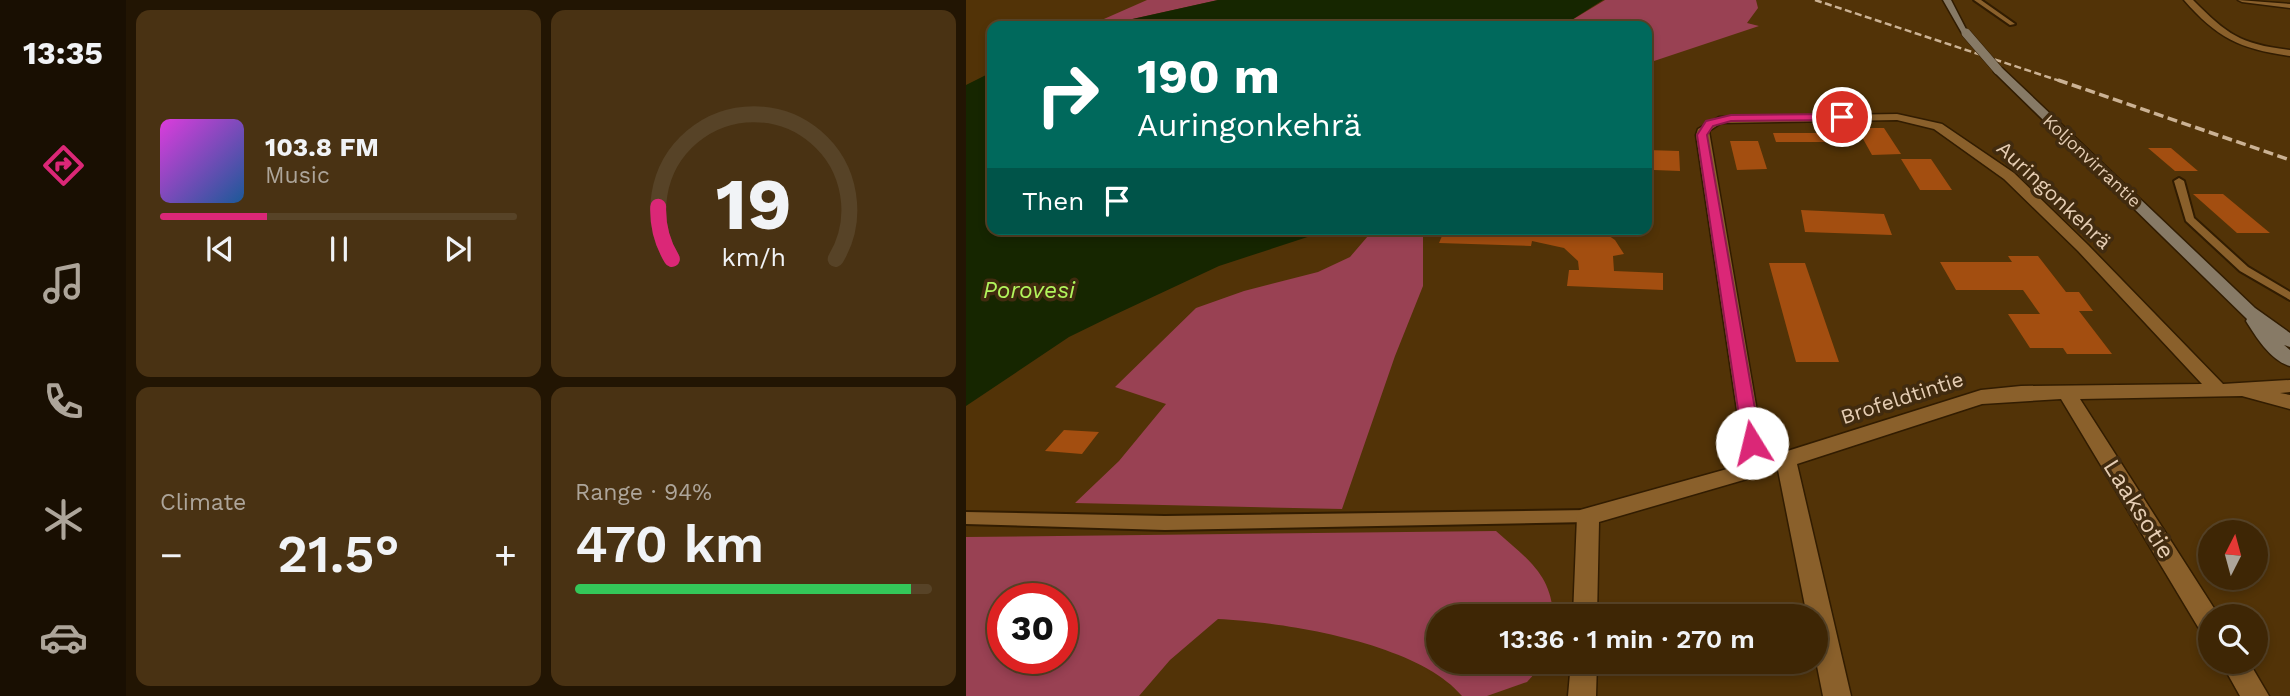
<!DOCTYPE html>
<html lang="en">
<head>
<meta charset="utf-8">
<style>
  body { margin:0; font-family:"Work Sans",sans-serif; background:#493213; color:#f1f3f6; height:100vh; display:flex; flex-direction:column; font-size:26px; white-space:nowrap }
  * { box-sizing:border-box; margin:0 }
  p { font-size:23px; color:#ada59a }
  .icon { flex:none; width:38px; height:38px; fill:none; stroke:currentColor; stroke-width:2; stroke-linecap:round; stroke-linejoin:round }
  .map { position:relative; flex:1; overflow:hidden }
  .drawer { display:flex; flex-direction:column; gap:10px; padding:10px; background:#221503; width:840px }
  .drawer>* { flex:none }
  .banner { position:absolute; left:21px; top:21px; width:665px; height:214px; border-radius:14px; box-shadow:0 4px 10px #0003,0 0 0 2px #574327; background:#00695c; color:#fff; overflow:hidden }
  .needle { width:46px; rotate:6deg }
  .tools { position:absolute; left:1232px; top:520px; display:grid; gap:14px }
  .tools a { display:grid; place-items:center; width:70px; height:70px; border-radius:50%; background:#3e2605; box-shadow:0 4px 10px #0003,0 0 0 2px #574327; font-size:35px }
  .speed { position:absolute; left:21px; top:583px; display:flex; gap:14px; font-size:35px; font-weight:700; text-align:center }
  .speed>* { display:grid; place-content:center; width:91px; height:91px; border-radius:50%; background:#3e2605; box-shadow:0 4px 10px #0003,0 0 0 2px #574327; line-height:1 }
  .speed .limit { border:10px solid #d22; background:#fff; color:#111 }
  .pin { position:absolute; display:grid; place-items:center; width:60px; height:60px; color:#fff; margin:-30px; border:4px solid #fff; border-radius:50%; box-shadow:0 2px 7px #0007 }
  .me { position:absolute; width:77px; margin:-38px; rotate:351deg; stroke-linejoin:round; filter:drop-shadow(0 0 5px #0008) }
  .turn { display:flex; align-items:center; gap:24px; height:147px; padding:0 35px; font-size:32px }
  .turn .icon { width:91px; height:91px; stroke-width:2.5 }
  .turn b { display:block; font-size:49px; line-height:60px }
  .then { display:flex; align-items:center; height:66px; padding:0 35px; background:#0003; gap:14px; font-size:26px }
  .big { font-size:52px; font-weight:600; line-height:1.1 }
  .drawer .widget { flex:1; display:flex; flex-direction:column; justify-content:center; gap:10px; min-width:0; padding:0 24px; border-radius:14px; background:#493213 }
  .drawer .dial { align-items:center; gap:0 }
  .dial svg { height:182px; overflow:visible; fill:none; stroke:#574327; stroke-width:7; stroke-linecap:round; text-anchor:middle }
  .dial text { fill:#f1f3f6; stroke:none }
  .song { display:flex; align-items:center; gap:21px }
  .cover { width:84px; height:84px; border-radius:10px; background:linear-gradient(135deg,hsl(300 70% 55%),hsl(210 70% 35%)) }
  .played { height:7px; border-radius:4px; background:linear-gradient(90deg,#db2777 30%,#574327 30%) }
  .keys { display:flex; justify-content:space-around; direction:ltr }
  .heat { display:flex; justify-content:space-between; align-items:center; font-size:38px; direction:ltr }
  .charge { height:10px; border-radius:5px; background:linear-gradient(90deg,#34c759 94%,#574327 0) }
  .drawer .tiles { flex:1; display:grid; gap:10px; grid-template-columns:repeat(2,1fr) }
  .trip { position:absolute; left:460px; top:604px; width:402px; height:70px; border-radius:35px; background:#3e2605; box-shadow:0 4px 10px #0003,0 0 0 2px #574327; font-weight:600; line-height:70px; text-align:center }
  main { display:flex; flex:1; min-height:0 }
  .tab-bar { display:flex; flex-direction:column; width:126px; justify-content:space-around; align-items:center; background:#190f02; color:#ada59a }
  .tab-bar .icon { width:49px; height:49px }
  .tab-bar .selected { color:#db2777 }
  .tab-bar b { font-size:32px; color:#f1f3f6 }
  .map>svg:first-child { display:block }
</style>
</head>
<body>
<main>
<nav class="tab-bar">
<b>13:35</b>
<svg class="icon selected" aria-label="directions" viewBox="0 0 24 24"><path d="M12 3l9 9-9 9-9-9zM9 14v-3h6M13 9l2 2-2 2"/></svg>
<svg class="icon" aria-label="music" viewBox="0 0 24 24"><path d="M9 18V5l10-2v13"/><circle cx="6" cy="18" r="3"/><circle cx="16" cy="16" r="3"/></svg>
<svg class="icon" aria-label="phone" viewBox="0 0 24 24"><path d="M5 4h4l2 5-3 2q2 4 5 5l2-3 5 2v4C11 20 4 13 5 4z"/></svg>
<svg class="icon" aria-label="climate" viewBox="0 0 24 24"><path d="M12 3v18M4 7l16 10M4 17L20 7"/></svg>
<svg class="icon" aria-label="car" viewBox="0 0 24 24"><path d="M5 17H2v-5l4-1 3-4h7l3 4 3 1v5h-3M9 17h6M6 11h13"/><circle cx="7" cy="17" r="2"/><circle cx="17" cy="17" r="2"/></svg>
</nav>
<section class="drawer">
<div class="tiles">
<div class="widget">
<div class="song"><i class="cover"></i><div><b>103.8 FM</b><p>Music</p></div></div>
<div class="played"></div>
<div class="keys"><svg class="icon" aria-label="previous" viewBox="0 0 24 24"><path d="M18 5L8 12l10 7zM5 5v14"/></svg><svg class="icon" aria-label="pause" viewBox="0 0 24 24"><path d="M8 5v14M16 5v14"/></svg><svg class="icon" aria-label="next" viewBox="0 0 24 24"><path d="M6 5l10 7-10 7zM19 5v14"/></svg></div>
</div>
<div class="widget dial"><svg viewBox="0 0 100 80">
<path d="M14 69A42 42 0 1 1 86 69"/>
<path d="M14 69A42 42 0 0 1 8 46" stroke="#db2777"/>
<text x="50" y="56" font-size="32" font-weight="700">19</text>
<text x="50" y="72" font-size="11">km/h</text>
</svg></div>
<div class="widget"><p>Climate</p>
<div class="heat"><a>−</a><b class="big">21.5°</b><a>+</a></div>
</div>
<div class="widget"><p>Range · 94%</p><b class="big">470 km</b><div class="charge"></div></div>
</div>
</section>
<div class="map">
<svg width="1324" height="696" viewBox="0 0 1324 696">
  <rect width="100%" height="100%" fill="#523307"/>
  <!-- green -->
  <path fill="#994153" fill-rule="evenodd" d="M181,0h71l-117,26h-13z
    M639,0h151l2,8 -11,15 12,3 -108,36 1,35 -5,4v-75h-85z
    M408,229h49v57l-28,70 -53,153 -267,-6 44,-42 47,-57 -51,-17 81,-79 48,-17 74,-19 32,-15z
    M530,531c29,26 56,43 57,85h-115v46h107l-18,20 -40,14h-25c-44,-53 -178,-74 -244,-77l-48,41 -31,36h-173v-159zM96,598v60h-59v-60z"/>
  <!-- water -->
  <path fill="#162600" d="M252,0h385l-41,26h-461z
    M26,72v157h340l-113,37 -107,50 -43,21 -103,69v-321z"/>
  <!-- building -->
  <path fill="#a34e10" d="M891,128h27l17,26 -29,1z
    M807,133h70l5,9h-72z
    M764,141h28l9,28 -30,1z
    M1182,148h23l27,23h-23z
    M681,150l32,1 1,20 -26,-1v3h-7z
    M935,159h30l21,31h-32z
    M1227,194h30l47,39h-33z
    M835,210l83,4 8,21 -87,-3z
    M479,229h154l16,11 9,14 -11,2 1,15 49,2v17l-96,-4 2,-16h10l-1,-9 -14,-13 -32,-7 -1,5 -92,-3z
    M1042,256h30l28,36h13l14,19h-14l33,43h-45l-4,-6h-33l-22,-34h32l-17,-24h-67l-16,-28h72z
    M803,263h36l34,99h-43z
    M98,430l35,2 -17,22 -37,-3z"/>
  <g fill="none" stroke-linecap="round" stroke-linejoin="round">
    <defs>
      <path id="service" d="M1008,0h7l34,24 -5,1z
        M1213,178l5,3 10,37 54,49 42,25v8l-50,-29 -54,-50 -12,-40z
        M622,510l5,1 3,5 -3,5 -5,1 -423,8 -199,-6v-12l199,4z"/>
      <path id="minor" d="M1218,0h9c35,35 47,44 97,50v6c-50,-7 -73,-18 -106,-56z
        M1272,0l52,4v4l-48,-6z
        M931,114l45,10 72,49 74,72 135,139 67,-4v12l-10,1 10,2v14l-48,-13 -162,3 139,217h-9v20l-9,-4 -140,-233 -79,5 -185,60 54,232h-28l-7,-35v-45h-9l-29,-146 -179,52 -2,94h-24l4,-100 3,-6 165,-46 -49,-329 2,-6 21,-12zM931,120l37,9 70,50 74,72 124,133 -181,2 -40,4 -216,68 -56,-327 12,-8z
        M605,662h26l-1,34h-28z
        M1255,662h28l20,34h-29z"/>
      <path id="secondary" d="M977,0h8l18,35h-6z
        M1028,68h8l253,240 35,25v14l-6,-2 6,5v16c-19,-5 -34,-29 -44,-45l1,-2 -253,-247z"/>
    </defs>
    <!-- service casing -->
    <use href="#service" stroke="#311c01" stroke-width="4"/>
    <!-- minor casing -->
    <use href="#minor" stroke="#311c01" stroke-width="3"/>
    <!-- secondary casing -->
    <use href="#secondary" stroke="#311c01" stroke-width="3"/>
    <!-- service -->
    <use href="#service" fill="#8a602b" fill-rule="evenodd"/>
    <!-- minor -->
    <use href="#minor" fill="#8a602b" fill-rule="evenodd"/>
    <!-- secondary -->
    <use href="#secondary" fill="#877a66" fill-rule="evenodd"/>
    <!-- rail-far1 -->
    <path stroke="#cbb294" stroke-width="2.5" stroke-dasharray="7 3.5" stroke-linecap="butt" d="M849,0l248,82"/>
    <!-- rail -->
    <path stroke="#cbb294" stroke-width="3.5" stroke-dasharray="10 4.5" stroke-linecap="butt" d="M1092,80l232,80"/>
    <defs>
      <path id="secondary-bridge" d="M1000,33l32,37"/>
    </defs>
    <!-- secondary-bridge casing -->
    <use href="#secondary-bridge" stroke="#311c01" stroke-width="10" stroke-linecap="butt"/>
    <!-- secondary-bridge -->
    <use href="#secondary-bridge" stroke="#877a66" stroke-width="9"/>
  </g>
  <!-- route -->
  <path fill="#db2777" stroke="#8e194d" stroke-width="2" d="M876,114l3,1v5l-114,1 -18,5 -6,9 54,308 -2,5h-13l-3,-5 -46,-308 9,-14 25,-6z"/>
  <g text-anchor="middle" stroke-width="7" stroke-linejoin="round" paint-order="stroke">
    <!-- far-street labels -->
    <g font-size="18" fill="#e5cdb3" stroke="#412b0f">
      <text transform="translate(1126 161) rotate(43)" y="6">Koljonvirrantie</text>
    </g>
    <!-- street labels -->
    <g font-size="21" fill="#e5cdb3" stroke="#412b0f">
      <text transform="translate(1088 195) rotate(43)" y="7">Auringonkehrä</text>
      <text transform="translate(936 398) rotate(-18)" y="7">Brofeldtintie</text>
    </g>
    <!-- water labels -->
    <g font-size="23" font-style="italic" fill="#b2f55c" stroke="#412b0f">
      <text x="63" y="298">Porovesi</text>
    </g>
    <!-- near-street labels -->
    <g font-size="24" fill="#e5cdb3" stroke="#412b0f">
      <text transform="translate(1173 509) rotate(58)" y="8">Laaksotie</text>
    </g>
  </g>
</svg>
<div class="tools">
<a><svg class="needle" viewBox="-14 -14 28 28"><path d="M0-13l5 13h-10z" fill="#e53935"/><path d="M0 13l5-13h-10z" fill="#ada59a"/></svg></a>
<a><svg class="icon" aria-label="search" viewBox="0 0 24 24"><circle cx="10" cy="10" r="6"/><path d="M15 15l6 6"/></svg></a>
</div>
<div class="speed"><div class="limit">30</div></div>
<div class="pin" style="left:876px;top:117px;background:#d93025"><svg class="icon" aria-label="arrive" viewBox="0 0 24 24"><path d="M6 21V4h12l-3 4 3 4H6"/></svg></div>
<svg class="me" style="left:786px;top:443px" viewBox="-20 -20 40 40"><circle r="19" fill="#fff"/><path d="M0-13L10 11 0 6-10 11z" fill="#db2777"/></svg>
<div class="trip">13:36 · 1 min · 270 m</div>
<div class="banner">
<div class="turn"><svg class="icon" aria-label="right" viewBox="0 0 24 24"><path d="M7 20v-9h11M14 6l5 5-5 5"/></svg><div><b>190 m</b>Auringonkehrä</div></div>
<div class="then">Then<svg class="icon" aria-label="arrive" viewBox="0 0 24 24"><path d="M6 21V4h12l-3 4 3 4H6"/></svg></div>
</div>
</div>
</main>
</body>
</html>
